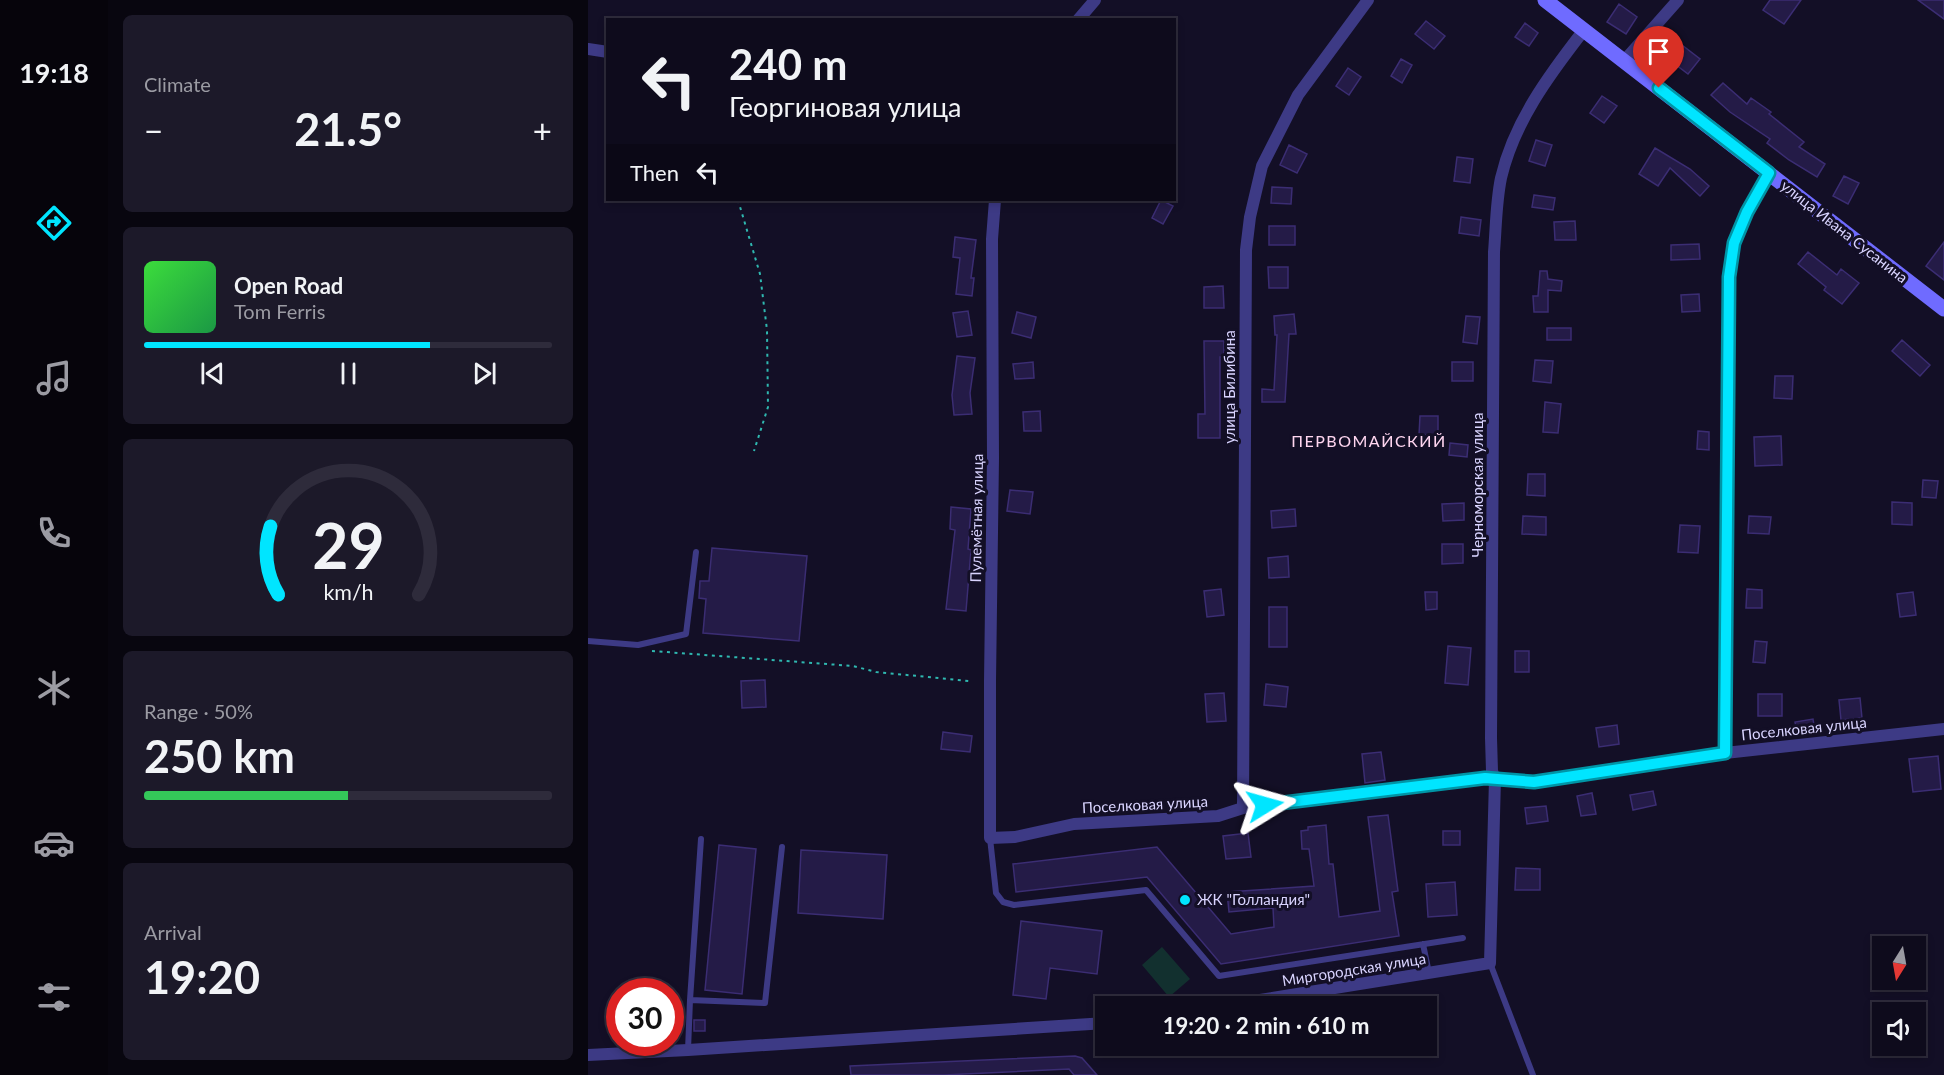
<!DOCTYPE html>
<html lang="en">
<head>
<meta charset="utf-8">
<style>
  body { margin:0; font-family:Lato,sans-serif; background:#1c1929; color:#f1f3f6; height:100vh; display:flex; flex-direction:column; font-size:22px; white-space:nowrap }
  * { box-sizing:border-box; margin:0 }
  p { font-size:20px; color:#9b9ba3 }
  .icon { flex:none; width:33px; height:33px; fill:none; stroke:currentColor; stroke-width:2; stroke-linecap:round; stroke-linejoin:round }
  .map { position:relative; flex:1; overflow:hidden }
  .panel { display:flex; flex-direction:column; gap:15px; padding:15px; background:#08060f; width:480px }
  .panel>* { flex:none }
  .guide { position:absolute; left:18px; top:18px; width:570px; height:183px; border-radius:0px; box-shadow:0 3px 9px #0003,0 0 0 2px #2e2b3b; background:#0e0b1c; color:#f1f3f6; overflow:hidden }
  .needle { width:39px; rotate:191deg }
  .controls { position:absolute; left:1284px; top:936px; display:grid; gap:12px }
  .controls a { display:grid; place-items:center; width:54px; height:54px; border-radius:0px; background:#0e0b1c; box-shadow:0 3px 9px #0003,0 0 0 2px #2e2b3b; font-size:30px }
  .speed { position:absolute; left:18px; top:978px; display:flex; gap:12px; font-size:30px; font-weight:700; text-align:center }
  .speed>* { display:grid; place-content:center; width:78px; height:78px; border-radius:50%; background:#0e0b1c; box-shadow:0 3px 9px #0003,0 0 0 2px #2e2b3b; line-height:1 }
  .speed .limit { border:9px solid #d22; background:#fff; color:#111 }
  .pin { position:absolute; display:grid; place-items:center; width:51px; height:51px; color:#fff; margin:-62px -26px; border-radius:50% 50% 50% 0; rotate:-45deg; box-shadow:0 0 6px #0007 }
  .pin .icon { rotate:45deg }
  .me { position:absolute; width:66px; margin:-33px; rotate:82deg; stroke-linejoin:round; filter:drop-shadow(0 0 4px #0008) }
  .turn { display:flex; align-items:center; gap:21px; height:126px; padding:0 24px; font-size:27px }
  .turn .icon { width:78px; height:78px; stroke-width:2.5 }
  .turn b { display:block; font-size:42px; line-height:51px }
  .then { display:flex; align-items:center; height:57px; padding:0 24px; background:#0003; gap:12px; font-size:22px }
  .big { font-size:45px; font-weight:700; line-height:1.1 }
  .panel .tile { flex:1; display:flex; flex-direction:column; justify-content:center; gap:9px; min-width:0; padding:0 21px; border-radius:9px; background:#1c1929 }
  .panel .dial { align-items:center; gap:0 }
  .dial svg { height:156px; overflow:visible; fill:none; stroke:#2e2b3b; stroke-width:7; stroke-linecap:round; text-anchor:middle }
  .dial text { fill:#f1f3f6; stroke:none }
  .song { display:flex; align-items:center; gap:18px }
  .cover { width:72px; height:72px; border-radius:9px; background:linear-gradient(135deg,hsl(120 70% 55%),hsl(140 70% 35%)) }
  .played { height:6px; border-radius:3px; background:linear-gradient(90deg,#00e5ff 70%,#2e2b3b 70%) }
  .keys { display:flex; justify-content:space-around; direction:ltr }
  .heat { display:flex; justify-content:space-between; align-items:center; font-size:33px; direction:ltr }
  .charge { height:9px; border-radius:4px; background:linear-gradient(90deg,#34c759 50%,#2e2b3b 0) }
  .trip { position:absolute; left:507px; top:996px; width:342px; height:60px; border-radius:0px; background:#0e0b1c; box-shadow:0 3px 9px #0003,0 0 0 2px #2e2b3b; font-weight:700; line-height:60px; text-align:center }
  main { display:flex; flex:1; min-height:0 }
  .tab-bar { display:flex; flex-direction:column; width:108px; justify-content:space-around; align-items:center; background:#06040b; color:#9b9ba3 }
  .tab-bar .icon { width:42px; height:42px }
  .tab-bar .selected { color:#00e5ff }
  .tab-bar b { font-size:27px; color:#f1f3f6 }
  .map>svg:first-child { display:block }
</style>
</head>
<body>
<main>
<nav class="tab-bar">
<b>19:18</b>
<svg class="icon selected" aria-label="directions" viewBox="0 0 24 24"><path d="M12 3l9 9-9 9-9-9zM9 14v-3h6M13 9l2 2-2 2"/></svg>
<svg class="icon" aria-label="music" viewBox="0 0 24 24"><path d="M9 18V5l10-2v13"/><circle cx="6" cy="18" r="3"/><circle cx="16" cy="16" r="3"/></svg>
<svg class="icon" aria-label="phone" viewBox="0 0 24 24"><path d="M5 4h4l2 5-3 2q2 4 5 5l2-3 5 2v4C11 20 4 13 5 4z"/></svg>
<svg class="icon" aria-label="climate" viewBox="0 0 24 24"><path d="M12 3v18M4 7l16 10M4 17L20 7"/></svg>
<svg class="icon" aria-label="car" viewBox="0 0 24 24"><path d="M5 17H2v-5l4-1 3-4h7l3 4 3 1v5h-3M9 17h6M6 11h13"/><circle cx="7" cy="17" r="2"/><circle cx="17" cy="17" r="2"/></svg>
<svg class="icon" aria-label="filters" viewBox="0 0 24 24"><path d="M4 7h16M4 17h16"/><circle cx="9" cy="7" r="2"/><circle cx="15" cy="17" r="2"/></svg>
</nav>
<section class="panel">
<div class="tile"><p>Climate</p>
<div class="heat"><a>−</a><b class="big">21.5°</b><a>+</a></div>
</div>
<div class="tile">
<div class="song"><i class="cover"></i><div><b>Open Road</b><p>Tom Ferris</p></div></div>
<div class="played"></div>
<div class="keys"><svg class="icon" aria-label="previous" viewBox="0 0 24 24"><path d="M18 5L8 12l10 7zM5 5v14"/></svg><svg class="icon" aria-label="pause" viewBox="0 0 24 24"><path d="M8 5v14M16 5v14"/></svg><svg class="icon" aria-label="next" viewBox="0 0 24 24"><path d="M6 5l10 7-10 7zM19 5v14"/></svg></div>
</div>
<div class="tile dial"><svg viewBox="0 0 100 80">
<path d="M14 69A42 42 0 1 1 86 69"/>
<path d="M14 69A42 42 0 0 1 10 34" stroke="#00e5ff"/>
<text x="50" y="56" font-size="32" font-weight="700">29</text>
<text x="50" y="72" font-size="11">km/h</text>
</svg></div>
<div class="tile"><p>Range · 50%</p><b class="big">250 km</b><div class="charge"></div></div>
<div class="tile"><p>Arrival</p><b class="big">19:20</b></div>
</section>
<div class="map">
<svg width="1356" height="1075" viewBox="0 0 1356 1075">
  <rect width="100%" height="100%" fill="#130f26"/>
  <!-- green -->
  <path fill="#12302f" d="M574,947l28,32 -21,18 -27,-32z"/>
  <!-- building -->
  <path fill="#241b47" stroke="#3b2d73" stroke-width="1.5" d="M1182,0h31l-17,24 -21,-14z
    M1330,0h26v19z
    M1031,4l18,13 -11,17 -19,-12z
    M838,21l19,15 -11,13 -19,-15z
    M937,23l13,10 -9,13 -14,-9z
    M1094,45l18,14 -12,15 -17,-13z
    M813,59l11,6 -10,18 -11,-7z
    M760,68l13,9 -12,18 -13,-9z
    M1135,83l24,21 4,-6 20,14 -2,2 35,28 -5,5 26,17 -8,13 -28,-17 -22,-17 3,-4 -40,-27 -19,-17z
    M1014,96l15,10 -13,17 -14,-10z
    M948,140l16,5 -7,21 -16,-5z
    M701,145l18,9 -10,19 -17,-8z
    M1067,148l35,21 19,17 -9,10 -30,-28 -12,18 -19,-12z
    M869,157l16,2 -3,24 -16,-2z
    M1256,176l15,7 -11,21 -15,-8z
    M684,187l20,1 -1,16 -20,-1z
    M946,195l21,3 -2,12 -21,-3z
    M573,200l12,6 -10,18 -11,-6z
    M873,217l20,3 -2,16 -20,-3z
    M987,221l1,19h-21l-1,-18z
    M681,226h26v19h-26z
    M367,237l21,3 -5,38h3l-2,18 -16,-2 4,-36 -7,-1z
    M1356,242v38l-18,-14z
    M1111,244l1,15 -29,1v-15z
    M1220,252l29,23 4,-6 18,14 -17,21 -18,-14 2,-3 -28,-23z
    M680,267h20v21h-19z
    M952,271h7l1,8 14,2 -1,10 -13,-1v22h-14l-1,-16h5z
    M635,286l1,22h-20v-21z
    M1111,294l1,17 -18,1 -1,-17z
    M380,311l4,24 -15,2 -4,-24z
    M429,312l19,5 -5,21 -19,-5z
    M706,314l2,20h-7l-4,68h-23v-13l12,1 3,-55h-2l-1,-19z
    M878,316l14,1 -3,27 -14,-2z
    M959,328h24v12h-24z
    M1314,340l28,25 -10,11 -28,-25z
    M616,341h20v16h-4v81h-22v-24h7z
    M369,356l18,2 -5,35 2,21 -18,1 -2,-20z
    M947,360l18,1 -2,22 -18,-2z
    M445,362l1,16 -19,1 -2,-15z
    M864,362h21v19h-21z
    M1187,376h18l-1,23 -18,-1z
    M957,402l16,2 -3,29 -15,-1z
    M452,411l1,20h-17l-1,-19z
    M832,416h18v19h-19z
    M1110,431l11,1v18l-12,-1z
    M1193,436l1,29 -27,1 -1,-29z
    M862,443l18,2 -1,12 -18,-2z
    M940,474h17v22l-18,-1z
    M1335,480l15,1 -2,17 -14,-1z
    M422,490l23,2 -3,22 -23,-3z
    M1304,502l20,1v22l-20,-1z
    M876,503v17l-21,1 -1,-17z
    M363,507l20,2 -3,40 3,1 -5,61 -20,-2 9,-79 -5,-1z
    M707,509l1,17 -24,2 -1,-17z
    M935,516l23,1v18l-24,-1z
    M1161,516l22,1 -2,17 -21,-1z
    M1092,525l20,1 -2,27 -20,-1z
    M854,544h21v19l-21,1z
    M124,548l95,8 -8,85 -96,-8 3,-34 -7,-1 1,-17h9z
    M700,556l1,21 -20,1 -1,-20z
    M633,589l3,26 -17,2 -3,-26z
    M1159,589l15,1v18h-16z
    M837,592h12v17l-11,1z
    M1325,592l3,23 -16,2 -3,-23z
    M681,607h18v40h-18z
    M1167,641l12,1 -2,21 -12,-1z
    M860,646l23,2 -3,37 -23,-2z
    M927,651h14v21h-14z
    M177,680l1,27 -24,1 -1,-27z
    M678,684l22,3 -2,20 -22,-2z
    M636,693l2,28 -19,1 -2,-28z
    M1170,694h24v22h-24z
    M1272,698l2,20 -21,2 -2,-20z
    M1225,719l2,13 -17,4 -3,-14z
    M1029,725l2,19 -20,3 -3,-19z
    M355,732l29,4 -2,16 -29,-3z
    M793,752l4,28 -20,3 -3,-29z
    M1350,756l3,33 -28,3 -4,-33z
    M1065,791l3,14 -23,5 -3,-15z
    M1004,793l4,21 -15,2 -4,-20z
    M958,806l2,15 -21,3 -2,-16z
    M800,815l10,76 -6,1 7,44 -178,28 -74,-87 -131,15 -3,-28 144,-17 74,87 43,-7 -1,-19 -44,4 -2,-20 87,-6 -5,-37h-7l-1,-18 7,-1v-3l18,-2 3,39h4l6,53 41,-6 -12,-94z
    M855,831h17v14h-17z
    M660,833l3,24 -25,2 -3,-23z
    M131,845l37,4 -14,145 -37,-4z
    M213,850l86,5 -4,64 -85,-6z
    M928,868l24,1v21h-25z
    M867,882l2,33 -29,2 -2,-33z
    M433,921l81,10 -5,43 -47,-6 -4,31 -33,-4z
    M106,1020h11v11h-11z
    M487,1056l7,2 15,17h-23l-5,-6 -125,6h-93l-1,-9z"/>
  <g fill="none" stroke-linecap="round" stroke-linejoin="round">
    <!-- path -->
    <path stroke="#2fb8b0" stroke-width="2" stroke-dasharray="3 4.5" stroke-linecap="butt" d="M150,200l22,74 7,56 1,77 -14,44
      M64,651l201,15 23,6 93,9"/>
    <!-- lane -->
    <path stroke="#3d3a85" stroke-width="6" d="M0,641l50,4 48,-11 10,-82
      M402,838l6,55 7,9 11,3 132,-15 73,86 244,-38
      M835,944l6,29
      M902,963l43,112
      M102,1000l75,3 17,-156
      M100,1050l2,-50 11,-161"/>
    <!-- street -->
    <path stroke="#3d3a85" stroke-width="12" d="M490,20l17,-20
      M0,49l20,3
      M1036,61l54,-61
      M407,200l-3,39 1,219 -3,223v157l25,-1 59,-13 144,-8 25,-8 242,-30 49,4 191,-29 219,-24
      M1137,753l4,-476 5,-34 13,-31 22,-39
      M655,808l3,-558 4,-33 12,-51 36,-71 70,-95
      M634,1006l268,-43 5,-184 -3,-8 -1,-33 3,-486c2,-24 2,-50 7,-74 13,-56 48,-103 83,-148
      M0,1055l100,-5 418,-27"/>
    <!-- secondary -->
    <path stroke="#6f6bff" stroke-width="15" d="M957,0l399,309"/>
  </g>
  <g fill="none" stroke-linecap="round" stroke-linejoin="round">
    <defs>
      <path id="route" d="M677,805l220,-27 49,4 191,-29 4,-476 5,-34 13,-31 22,-39 -110,-85"/>
    </defs>
    <!-- route casing -->
    <use href="#route" stroke="#0095a6" stroke-width="15"/>
    <!-- route -->
    <use href="#route" stroke="#00e5ff" stroke-width="10"/>
  </g>
  <!-- markers -->
  <circle fill="#00e5ff" stroke="#130f26" stroke-width="2" cx="597" cy="900" r="6"/>
  <g text-anchor="middle" stroke-width="6" stroke-linejoin="round" paint-order="stroke">
    <!-- street labels -->
    <g font-size="15" fill="#d9d4ff" stroke="#130f26">
      <text transform="translate(1256 232) rotate(38)" y="5">улица Ивана Сусанина</text>
      <text transform="translate(642 387) rotate(-90)" y="5">улица Билибина</text>
      <text transform="translate(890 485) rotate(-90)" y="5">Черноморская улица</text>
      <text transform="translate(389 518) rotate(-89)" y="5">Пулемётная улица</text>
      <text transform="translate(1216 729) rotate(-6)" y="5">Поселковая улица</text>
      <text transform="translate(557 805) rotate(-3)" y="5">Поселковая улица</text>
      <text transform="translate(766 970) rotate(-9)" y="5">Миргородская улица</text>
    </g>
    <!-- poi labels -->
    <g font-size="15" fill="#d9d4ff" stroke="#130f26" text-anchor="start">
      <text x="609" y="905">ЖК "Голландия"</text>
    </g>
    <!-- neighbourhood labels -->
    <g font-size="16" letter-spacing="1.5" fill="#ffd6f0" stroke="#130f26">
      <text x="781" y="447">ПЕРВОМАЙСКИЙ</text>
    </g>
  </g>
</svg>
<div class="controls">
<a><svg class="needle" viewBox="-14 -14 28 28"><path d="M0-13l5 13h-10z" fill="#e53935"/><path d="M0 13l5-13h-10z" fill="#9b9ba3"/></svg></a>
<a><svg class="icon" aria-label="sound" viewBox="0 0 24 24"><path d="M4 9h4l5-4v14l-5-4H4zM17 9q2 3 0 6"/></svg></a>
</div>
<div class="speed"><div class="limit">30</div></div>
<div class="pin" style="left:1071px;top:88px;background:#d93025"><svg class="icon" aria-label="arrive" viewBox="0 0 24 24"><path d="M6 21V4h12l-3 4 3 4H6"/></svg></div>
<svg class="me" style="left:677px;top:805px" viewBox="-20 -20 40 40"><path d="M0-17L14 15 0 8-14 15z" fill="#00e5ff" stroke="#fff" stroke-width="4"/></svg>
<div class="trip">19:20 · 2 min · 610 m</div>
<div class="guide">
<div class="turn"><svg class="icon" aria-label="left" viewBox="0 0 24 24"><path d="M17 20v-9H6M10 6l-5 5 5 5"/></svg><div><b>240 m</b>Георгиновая улица</div></div>
<div class="then">Then<svg class="icon" aria-label="left" viewBox="0 0 24 24"><path d="M17 20v-9H6M10 6l-5 5 5 5"/></svg></div>
</div>
</div>
</main>
</body>
</html>
